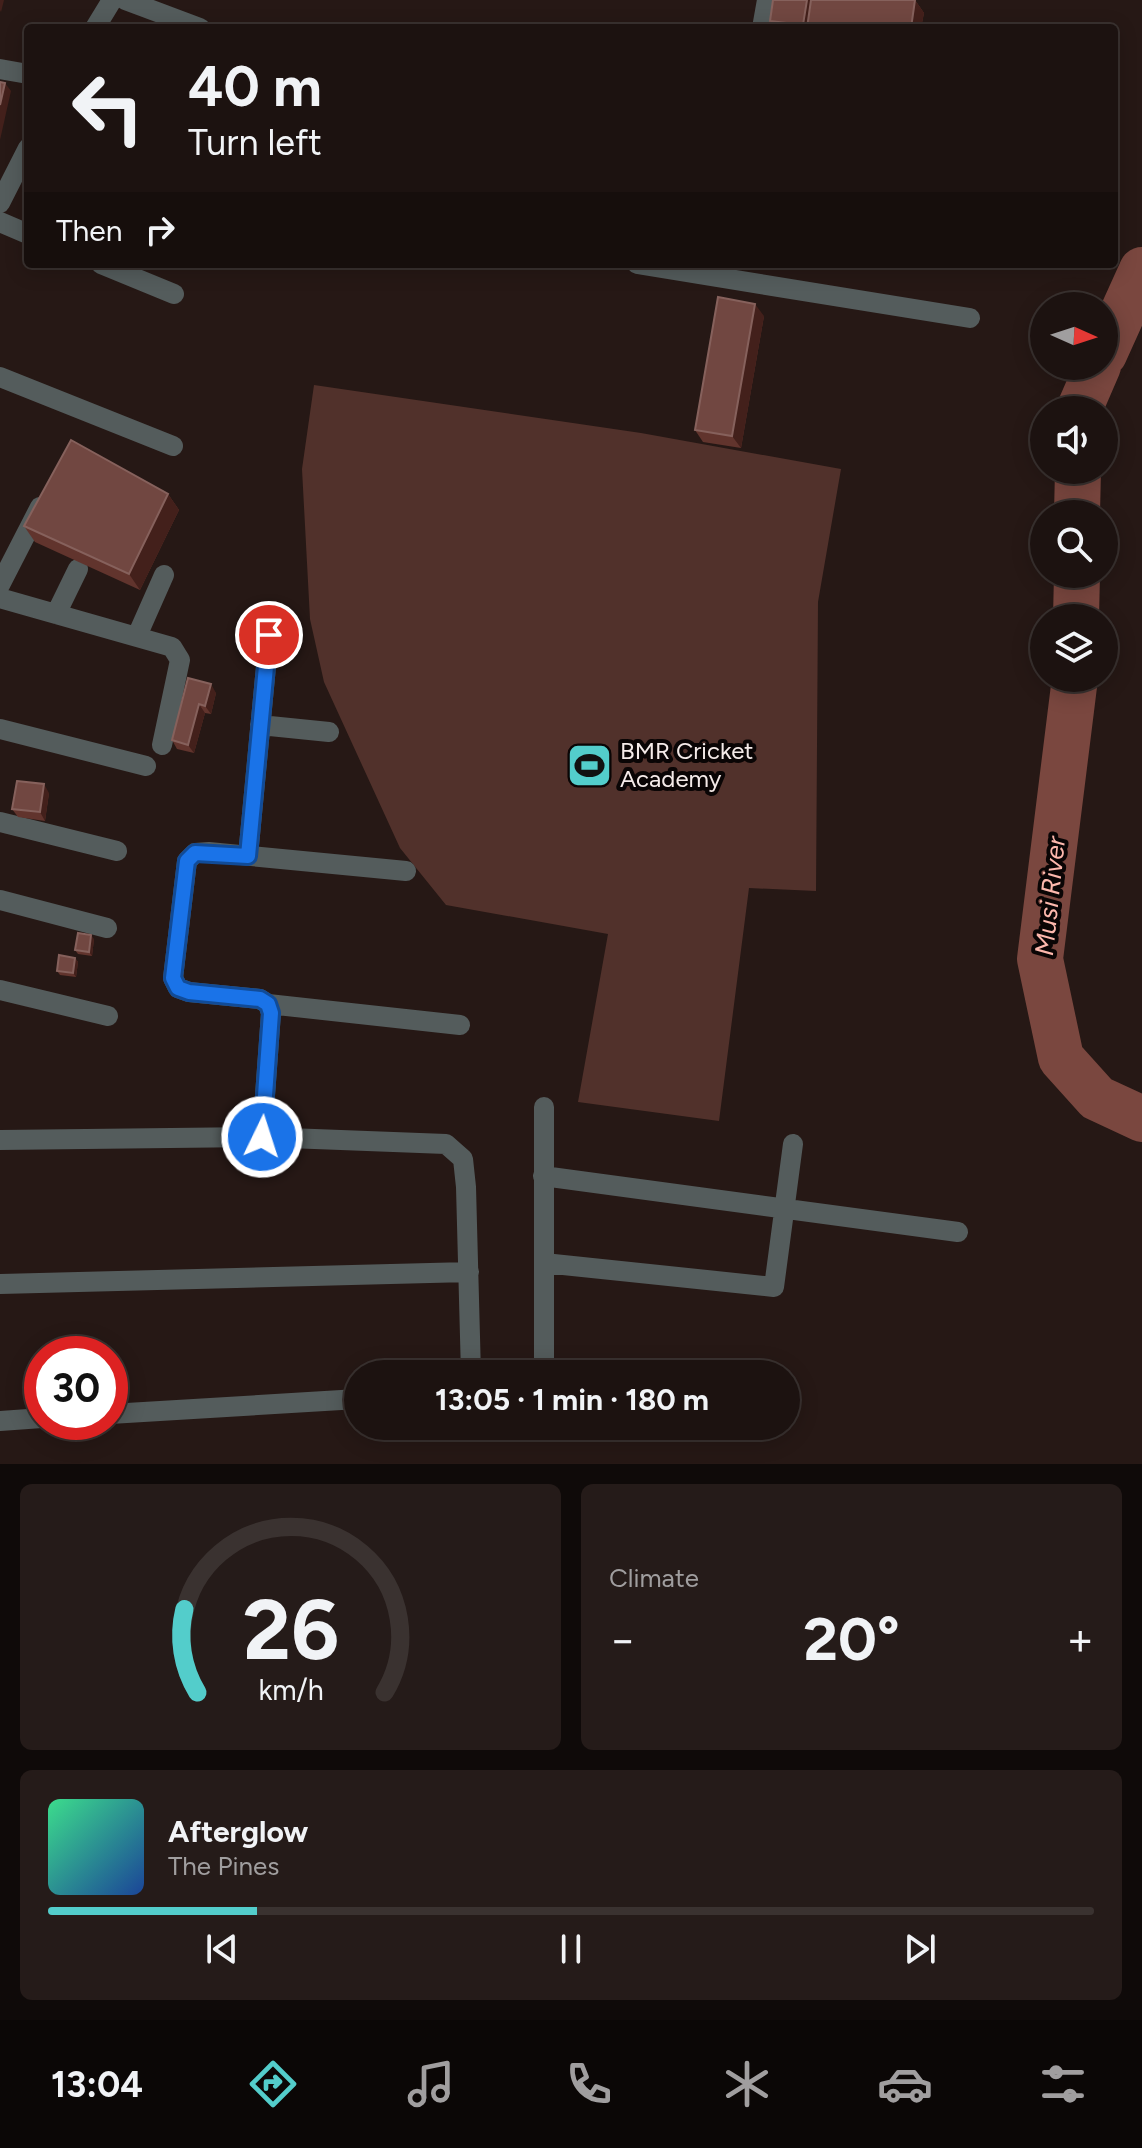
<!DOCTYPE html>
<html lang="en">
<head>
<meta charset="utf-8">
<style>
  body { margin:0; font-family:Figtree,sans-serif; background:#251b19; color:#f1f3f6; height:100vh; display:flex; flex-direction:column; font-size:30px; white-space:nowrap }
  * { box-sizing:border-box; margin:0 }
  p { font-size:26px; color:#a09e9f }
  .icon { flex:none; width:44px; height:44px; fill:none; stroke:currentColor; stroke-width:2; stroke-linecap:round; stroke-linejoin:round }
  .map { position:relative; height:1464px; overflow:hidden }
  .sheet { display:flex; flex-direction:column; gap:20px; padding:20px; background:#0f0a09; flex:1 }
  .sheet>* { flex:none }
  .guide { position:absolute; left:24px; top:24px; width:1094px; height:244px; border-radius:8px; box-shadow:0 4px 20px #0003,0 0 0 2px #3a3230; background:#1c1210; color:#f1f3f6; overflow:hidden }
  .needle { width:52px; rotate:93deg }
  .tools { position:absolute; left:1030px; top:292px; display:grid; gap:16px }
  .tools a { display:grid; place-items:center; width:88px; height:88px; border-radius:50%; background:#1c1210; box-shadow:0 4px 20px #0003,0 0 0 2px #3a3230; font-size:40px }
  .speed { position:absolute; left:24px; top:1336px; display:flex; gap:16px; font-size:40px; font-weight:700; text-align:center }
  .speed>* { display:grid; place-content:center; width:104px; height:104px; border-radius:50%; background:#1c1210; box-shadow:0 4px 20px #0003,0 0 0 2px #3a3230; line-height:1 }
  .speed .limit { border:12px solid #d22; background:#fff; color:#111 }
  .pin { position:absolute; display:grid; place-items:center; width:68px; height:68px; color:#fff; margin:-34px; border:4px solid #fff; border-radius:50%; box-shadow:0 2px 8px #0007 }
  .me { position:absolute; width:88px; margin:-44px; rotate:4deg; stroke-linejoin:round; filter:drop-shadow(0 0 6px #0008) }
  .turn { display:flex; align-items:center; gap:28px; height:168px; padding:0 32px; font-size:36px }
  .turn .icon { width:104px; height:104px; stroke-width:2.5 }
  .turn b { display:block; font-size:56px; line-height:68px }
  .then { display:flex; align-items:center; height:76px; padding:0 32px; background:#0003; gap:16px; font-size:30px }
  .big { font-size:60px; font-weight:700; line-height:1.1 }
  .sheet .widget { flex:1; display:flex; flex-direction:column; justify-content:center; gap:12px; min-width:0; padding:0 28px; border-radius:12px; background:#251b19 }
  .sheet .dial { align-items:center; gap:0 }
  .dial svg { height:208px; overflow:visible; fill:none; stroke:#3a3230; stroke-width:7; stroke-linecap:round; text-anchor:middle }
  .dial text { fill:#f1f3f6; stroke:none }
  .song { display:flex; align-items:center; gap:24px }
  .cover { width:96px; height:96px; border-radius:12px; background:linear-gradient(135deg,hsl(150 70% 55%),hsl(220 70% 35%)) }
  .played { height:8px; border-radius:4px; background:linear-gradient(90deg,#53cdcb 20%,#3a3230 20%) }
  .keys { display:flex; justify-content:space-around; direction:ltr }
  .heat { display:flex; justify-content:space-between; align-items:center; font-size:44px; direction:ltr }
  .sheet .tiles { flex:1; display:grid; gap:20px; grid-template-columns:1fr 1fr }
  .widget:last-child { grid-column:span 2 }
  .trip { position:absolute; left:344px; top:1360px; width:456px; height:80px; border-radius:40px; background:#1c1210; box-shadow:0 4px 20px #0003,0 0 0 2px #3a3230; font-weight:700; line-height:80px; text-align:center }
  .menu { display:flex; height:128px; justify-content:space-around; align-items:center; background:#0b0706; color:#a09e9f }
  .menu .icon { width:56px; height:56px }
  .menu .active { color:#53cdcb }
  .menu b { font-size:36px; color:#f1f3f6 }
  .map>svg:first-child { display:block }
</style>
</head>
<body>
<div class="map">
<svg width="1142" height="1464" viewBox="0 0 1142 1464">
  <rect width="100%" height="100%" fill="#261815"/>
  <!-- green -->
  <path fill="#51312b" d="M314,385l327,48 200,36 -23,133 -2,289 -67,-3 -30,233 -141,-19 30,-168 -162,-29 -46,-57 -76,-166 -14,-63 -8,-150z"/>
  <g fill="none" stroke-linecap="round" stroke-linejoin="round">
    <!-- river -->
    <path stroke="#7a473f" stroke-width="46" d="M1104,354l38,-84
      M1079,410l19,-44
      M1077,514l1,-44
      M1076,618l1,-44
      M1075,678l-35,281 21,99 36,40 45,21"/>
    <!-- minor -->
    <path stroke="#545c5c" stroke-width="20" d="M125,0l75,28
      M95,28l17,-28
      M762,28l5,-28
      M0,69l28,5
      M0,203l28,-55
      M0,222l28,12
      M101,264l73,30
      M637,264l333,54
      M0,377l173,69
      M0,585l40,-78
      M0,598l172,49 8,13 -18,85
      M56,614l22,-45
      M137,636l27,-61
      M260,725l69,7
      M0,729l146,37
      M0,822l117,29
      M248,856l21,-221
      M0,900l107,28
      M0,990l108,26
      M268,1004l192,21
      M262,1137l9,-124 -3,-9 -8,-5 -71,-7 -11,-4 -5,-10 14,-117 8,-8 14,-1 197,19
      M0,1140l262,-3 184,7 17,15 3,28 5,187
      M543,1176l415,56
      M544,1263l230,24 19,-143
      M0,1284l469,-12
      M544,1374v-267
      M110,1414l248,-15
      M0,1421l42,-3"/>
  </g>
  <!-- wall -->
  <path fill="#61342d" d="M915,0l9,13 -3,15h-146l-5,-7z
    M764,316l-23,132 -38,-6 -8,-12z
    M168,494l11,16 -39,80 -105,-48 -11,-16z
    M188,678l28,15 -5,21 -6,-1 -11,40 -17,-4 -5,-9z
    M49,793l-4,28 -27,-4 -6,-8z
    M94,939l-2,17 -14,-2 -3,-4z
    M75,958l3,4 -2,15 -16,-2 -3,-4z"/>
  <!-- shaded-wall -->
  <path fill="#43201b" d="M0,0h4l-3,12 -1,-2z
    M807,0h7l-4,28h-5l-2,-3z
    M915,0l9,13 -3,15h-10z
    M5,83l6,8 -11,49v-35z
    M755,304l9,12 -23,132 -9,-12z
    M168,494l11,16 -39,80 -11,-16z
    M211,684l5,9 -5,21 -6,-8z
    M199,704l6,9 -11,40 -6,-8z
    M44,784l5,9 -4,28 -5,-9z
    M91,935l3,4 -2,17 -3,-4z
    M75,958l3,4 -2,15 -3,-4z"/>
  <!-- building -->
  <path fill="#714741" stroke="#86615c" stroke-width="2" d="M773,0h34l-4,25 -33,-4z
    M811,0h104l-4,28h-104z
    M0,82l5,1 -5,22z
    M718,297l37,7 -23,132 -37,-6z
    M71,440l97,54 -39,80 -105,-48z
    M188,678l23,6 -6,22 -6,-2 -11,41 -16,-5z
    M17,781l27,3 -4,28 -28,-3z
    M78,933l13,2 -2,17 -14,-2z
    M59,955l16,3 -2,15 -16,-2z"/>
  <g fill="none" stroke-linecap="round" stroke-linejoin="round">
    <defs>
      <path id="route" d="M262,1137l9,-124 -3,-9 -8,-5 -71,-7 -11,-4 -5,-10 14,-117 8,-8 53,3 21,-221"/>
    </defs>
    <!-- route casing -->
    <use href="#route" stroke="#114b97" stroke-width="20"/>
    <!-- route -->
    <use href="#route" stroke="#1a73e8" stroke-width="14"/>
  </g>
  <!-- icons -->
  <defs>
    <symbol id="stadium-square" viewBox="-11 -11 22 22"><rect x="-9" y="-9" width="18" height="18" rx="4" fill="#53cdcb" stroke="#0a0505"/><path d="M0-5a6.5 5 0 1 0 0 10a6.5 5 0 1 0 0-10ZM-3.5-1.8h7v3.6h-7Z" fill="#111"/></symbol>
  </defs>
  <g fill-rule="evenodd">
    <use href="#stadium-square" x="564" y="740" width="51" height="51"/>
  </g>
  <g text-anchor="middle" stroke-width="8" stroke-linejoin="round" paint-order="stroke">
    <!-- poi labels -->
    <g font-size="24" fill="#f5ebe9" stroke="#0a0505" text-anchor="start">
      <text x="620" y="759">BMR Cricket<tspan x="620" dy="28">Academy</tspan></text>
    </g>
    <!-- water labels -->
    <g font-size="26" font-style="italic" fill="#fdb8ad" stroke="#0a0505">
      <text transform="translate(1050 896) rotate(-84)" y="9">Musi River</text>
    </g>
  </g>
</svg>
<div class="tools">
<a><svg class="needle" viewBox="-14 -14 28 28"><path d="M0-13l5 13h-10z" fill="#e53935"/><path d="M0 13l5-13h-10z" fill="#a09e9f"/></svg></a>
<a><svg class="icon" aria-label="sound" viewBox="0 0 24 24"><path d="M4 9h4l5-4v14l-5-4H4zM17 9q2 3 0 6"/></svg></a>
<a><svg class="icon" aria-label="search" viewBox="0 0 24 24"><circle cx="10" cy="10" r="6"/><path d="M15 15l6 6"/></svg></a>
<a><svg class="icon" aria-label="layers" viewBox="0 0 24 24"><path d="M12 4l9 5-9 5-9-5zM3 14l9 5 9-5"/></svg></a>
</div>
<div class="speed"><div class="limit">30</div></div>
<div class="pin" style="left:269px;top:635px;background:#d93025"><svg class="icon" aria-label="arrive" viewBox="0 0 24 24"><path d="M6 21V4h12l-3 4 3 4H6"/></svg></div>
<svg class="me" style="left:262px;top:1137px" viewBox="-20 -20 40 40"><circle r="17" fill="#1a73e8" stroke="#fff" stroke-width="3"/><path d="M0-11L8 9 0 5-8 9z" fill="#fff"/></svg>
<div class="trip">13:05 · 1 min · 180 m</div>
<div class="guide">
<div class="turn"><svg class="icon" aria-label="left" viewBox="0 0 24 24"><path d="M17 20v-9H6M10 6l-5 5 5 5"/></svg><div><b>40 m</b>Turn left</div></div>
<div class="then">Then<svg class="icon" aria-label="right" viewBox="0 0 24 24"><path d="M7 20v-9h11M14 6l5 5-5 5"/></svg></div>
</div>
</div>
<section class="sheet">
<div class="tiles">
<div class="widget dial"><svg viewBox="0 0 100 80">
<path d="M14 69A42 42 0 1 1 86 69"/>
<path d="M14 69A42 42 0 0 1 9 37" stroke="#53cdcb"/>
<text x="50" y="56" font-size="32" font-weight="700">26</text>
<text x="50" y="72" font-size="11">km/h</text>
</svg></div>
<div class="widget"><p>Climate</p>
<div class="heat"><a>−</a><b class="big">20°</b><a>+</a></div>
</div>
<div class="widget">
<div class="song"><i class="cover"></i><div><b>Afterglow</b><p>The Pines</p></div></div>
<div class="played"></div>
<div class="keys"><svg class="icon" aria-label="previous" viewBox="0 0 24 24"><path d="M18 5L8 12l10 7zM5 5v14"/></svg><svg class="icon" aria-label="pause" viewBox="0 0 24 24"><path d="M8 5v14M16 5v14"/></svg><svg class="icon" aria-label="next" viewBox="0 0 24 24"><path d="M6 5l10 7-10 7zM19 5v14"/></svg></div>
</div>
</div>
</section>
<nav class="menu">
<b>13:04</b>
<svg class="icon active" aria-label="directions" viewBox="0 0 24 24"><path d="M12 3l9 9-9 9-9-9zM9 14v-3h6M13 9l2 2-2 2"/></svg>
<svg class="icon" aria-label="music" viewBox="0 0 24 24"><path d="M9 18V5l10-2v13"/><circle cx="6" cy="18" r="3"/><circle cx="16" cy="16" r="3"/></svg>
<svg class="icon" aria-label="phone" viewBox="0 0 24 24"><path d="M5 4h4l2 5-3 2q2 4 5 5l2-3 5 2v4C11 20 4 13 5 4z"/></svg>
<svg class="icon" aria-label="climate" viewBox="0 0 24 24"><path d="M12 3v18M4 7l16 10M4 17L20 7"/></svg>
<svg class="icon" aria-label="car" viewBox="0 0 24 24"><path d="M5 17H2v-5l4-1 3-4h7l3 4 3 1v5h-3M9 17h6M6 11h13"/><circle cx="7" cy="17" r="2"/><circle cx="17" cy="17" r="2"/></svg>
<svg class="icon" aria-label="filters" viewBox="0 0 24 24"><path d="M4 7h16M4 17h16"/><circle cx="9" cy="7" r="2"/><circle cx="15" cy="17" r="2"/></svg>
</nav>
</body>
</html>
